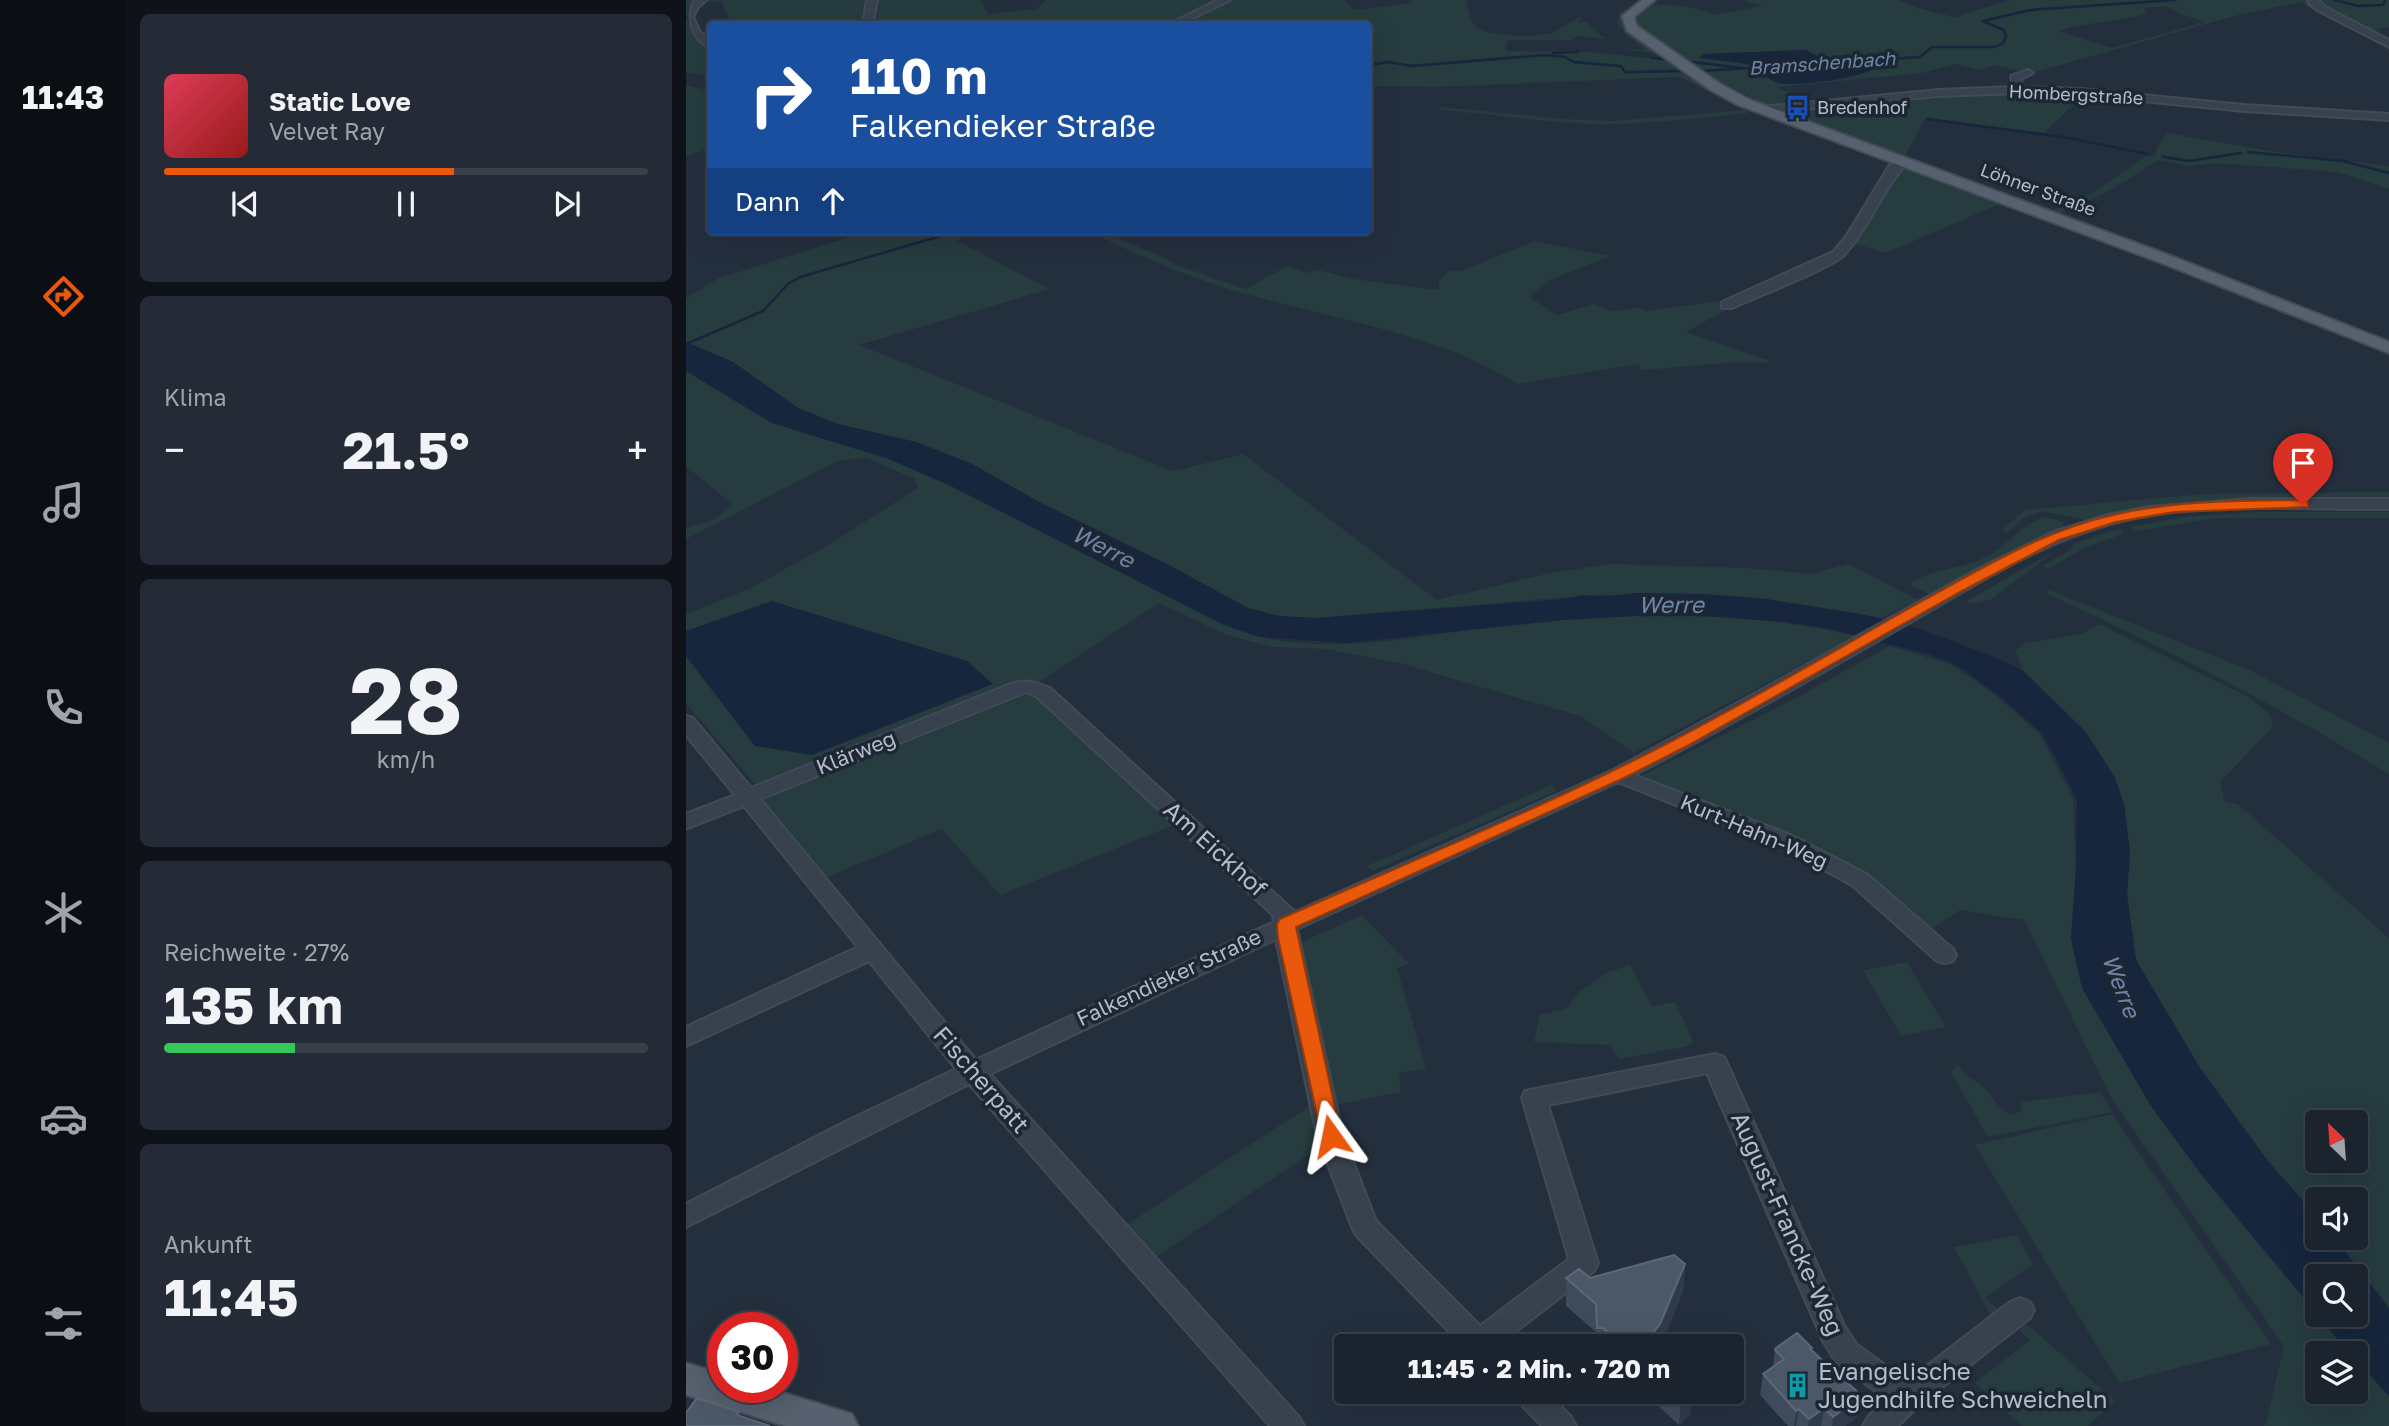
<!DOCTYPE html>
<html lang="de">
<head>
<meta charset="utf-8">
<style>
  body { margin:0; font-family:"Golos Text",sans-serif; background:#242b36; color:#f1f3f6; height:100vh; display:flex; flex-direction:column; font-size:26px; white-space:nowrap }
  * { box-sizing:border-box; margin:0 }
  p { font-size:23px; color:#a0a4aa }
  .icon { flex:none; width:38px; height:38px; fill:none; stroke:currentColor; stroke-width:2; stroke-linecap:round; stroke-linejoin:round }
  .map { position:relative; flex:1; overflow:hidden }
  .sheet { display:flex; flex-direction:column; gap:14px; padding:14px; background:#0f1319; width:560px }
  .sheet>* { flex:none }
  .top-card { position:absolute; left:21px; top:21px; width:665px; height:214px; border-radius:7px; box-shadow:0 7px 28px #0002,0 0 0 2px #39404a; background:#1a4fa0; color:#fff; overflow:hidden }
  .needle { width:46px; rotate:335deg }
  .controls { position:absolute; left:1619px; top:1110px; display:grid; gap:14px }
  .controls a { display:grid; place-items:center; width:63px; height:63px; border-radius:7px; background:#1b232e; box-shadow:0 7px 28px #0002,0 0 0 2px #39404a; font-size:35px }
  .speed { position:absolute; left:21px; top:1312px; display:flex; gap:14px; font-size:35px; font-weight:700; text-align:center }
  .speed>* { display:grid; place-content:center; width:91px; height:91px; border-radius:50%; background:#1b232e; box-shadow:0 7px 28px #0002,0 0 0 2px #39404a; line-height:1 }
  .speed .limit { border:10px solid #d22; background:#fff; color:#111 }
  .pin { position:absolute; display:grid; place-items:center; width:60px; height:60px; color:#fff; margin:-72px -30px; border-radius:50% 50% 50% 0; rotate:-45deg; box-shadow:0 0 7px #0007 }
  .pin .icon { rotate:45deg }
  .me { position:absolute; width:77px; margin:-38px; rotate:348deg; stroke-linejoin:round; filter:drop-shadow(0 0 5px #0008) }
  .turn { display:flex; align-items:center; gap:24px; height:147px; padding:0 28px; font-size:32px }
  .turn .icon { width:91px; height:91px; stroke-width:2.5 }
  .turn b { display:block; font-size:49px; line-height:60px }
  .then { display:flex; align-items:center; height:66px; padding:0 28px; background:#0003; gap:14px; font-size:26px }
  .big { font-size:52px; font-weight:700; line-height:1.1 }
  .sheet .widget { flex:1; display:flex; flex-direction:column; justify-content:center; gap:10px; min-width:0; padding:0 24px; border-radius:10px; background:#242b36 }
  .sheet .dial { align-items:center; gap:0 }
  .dial b { font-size:91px; line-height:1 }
  .song { display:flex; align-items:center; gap:21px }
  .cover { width:84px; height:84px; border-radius:10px; background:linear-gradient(135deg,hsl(350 70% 55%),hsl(0 70% 35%)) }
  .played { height:7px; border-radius:4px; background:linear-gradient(90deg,#ea580c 60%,#39404a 60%) }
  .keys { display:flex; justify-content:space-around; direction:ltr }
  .heat { display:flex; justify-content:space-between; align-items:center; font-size:38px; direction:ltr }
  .charge { height:10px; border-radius:5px; background:linear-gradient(90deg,#34c759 27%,#39404a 0) }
  .trip { position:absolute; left:648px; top:1334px; width:410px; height:70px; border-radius:7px; background:#1b232e; box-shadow:0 7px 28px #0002,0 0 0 2px #39404a; font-weight:700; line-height:70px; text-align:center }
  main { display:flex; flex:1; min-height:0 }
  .menu { display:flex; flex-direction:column; width:126px; justify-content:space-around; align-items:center; background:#0b0e12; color:#a0a4aa }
  .menu .icon { width:49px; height:49px }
  .menu .active { color:#ea580c }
  .menu b { font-size:32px; color:#f1f3f6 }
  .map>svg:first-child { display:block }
</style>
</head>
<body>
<main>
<nav class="menu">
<b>11:43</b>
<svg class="icon active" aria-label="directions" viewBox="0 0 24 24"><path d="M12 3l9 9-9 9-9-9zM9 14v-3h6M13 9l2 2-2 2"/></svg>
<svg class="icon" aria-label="music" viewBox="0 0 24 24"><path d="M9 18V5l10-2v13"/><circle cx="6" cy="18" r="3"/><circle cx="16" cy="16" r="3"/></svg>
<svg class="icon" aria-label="phone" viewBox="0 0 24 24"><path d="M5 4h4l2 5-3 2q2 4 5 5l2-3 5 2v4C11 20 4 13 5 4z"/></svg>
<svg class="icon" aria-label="climate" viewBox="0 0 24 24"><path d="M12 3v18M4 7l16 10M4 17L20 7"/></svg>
<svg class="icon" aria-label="car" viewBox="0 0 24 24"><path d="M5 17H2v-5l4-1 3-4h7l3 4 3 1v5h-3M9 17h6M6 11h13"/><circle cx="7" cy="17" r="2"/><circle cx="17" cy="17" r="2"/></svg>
<svg class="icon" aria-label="filters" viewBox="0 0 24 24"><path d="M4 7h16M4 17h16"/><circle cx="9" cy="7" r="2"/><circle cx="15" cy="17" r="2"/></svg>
</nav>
<section class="sheet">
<div class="widget">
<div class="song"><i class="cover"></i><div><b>Static Love</b><p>Velvet Ray</p></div></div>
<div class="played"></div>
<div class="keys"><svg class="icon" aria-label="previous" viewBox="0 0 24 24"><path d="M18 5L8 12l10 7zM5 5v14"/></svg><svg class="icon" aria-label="pause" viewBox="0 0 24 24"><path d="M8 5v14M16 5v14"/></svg><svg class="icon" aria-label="next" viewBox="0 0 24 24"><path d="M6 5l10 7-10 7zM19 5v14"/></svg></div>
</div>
<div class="widget"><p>Klima</p>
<div class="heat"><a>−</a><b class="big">21.5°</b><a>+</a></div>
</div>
<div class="widget dial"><b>28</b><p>km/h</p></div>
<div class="widget"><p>Reichweite · 27%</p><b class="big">135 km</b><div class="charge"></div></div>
<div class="widget"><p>Ankunft</p><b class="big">11:45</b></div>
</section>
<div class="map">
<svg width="1703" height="1426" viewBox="0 0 1703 1426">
  <rect width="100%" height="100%" fill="#242f3e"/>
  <!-- green -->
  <path fill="#263c3f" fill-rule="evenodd" d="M0,0h295l7,14 48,-5 11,-9h296l12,10 57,-7 -2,-3h56c2,8 4,20 9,26 11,11 61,12 76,7 10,-3 19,-12 29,-16l2,1 -4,4h8l19,17 -27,-3 -6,4h-64l-3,11 83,1 69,7 8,-2 -6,-4 -43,-4 30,1 -20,-15 -9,-12 3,-11c27,-12 61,-8 92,1l-3,1 3,1 50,-9 -20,-6h156l20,8 40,10 5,-4 48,-14h378v27l-18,4 18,16 -88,-45 -63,13 -203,57 -16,7 -5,7 -3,-9 14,-5 -30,-7 -16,5 -23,-6 -34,9 -145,14 30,17 -40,1 -66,-33 21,23 -6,1 -36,-19 -245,10 -54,-1 -12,4 -1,-66h-235l-72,-5 -12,5h-318l-9,-23 -27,2 -9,14 8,17 16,-2v45l-24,-5zM1480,6l15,8 24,8 -93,26 -54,-17c29,-9 59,-9 88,-17l-2,-6zM1119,50l17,9 -74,6 -44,-11z
    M0,85l24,6v57l-24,9z
    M1315,93l78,1 -2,7 -33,32 -118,-15 -23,41 -119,-45 6,-4 162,-16z
    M755,107l120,12 52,2 133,-11 2,3c-52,5 -104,12 -156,11 -50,-2 -100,-10 -151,-14z
    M1481,133l109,19 113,14v23l-51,-17 -123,-9 -25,3 -32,-6 -47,30 -52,24 -8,-3 45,-20 51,-36 8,1 2,-9z
    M1219,167l97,36 -116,50 -34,-10 -25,20 -82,36 -59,33 84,29 -3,2c-42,-3 -82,5 -125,7l-4,-6 -121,20c-69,-46 -176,-64 -256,-86 -60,-15 -118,-40 -173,-67h15l72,32 -2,1 72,25 43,-23 18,7 12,-3 35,9 85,11 1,-9 10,-10h13l72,-30 77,15 -61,24 -21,17 28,18 37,-11 17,7 28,-3 6,3 89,-12 89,-39 22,-19 44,-72z
    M183,231h106l-18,10 93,48 -191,56 314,126 70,-17 194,146 109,-26 62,-10 141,4 61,6 38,-10 70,36 -36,18 -116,-19 -64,-5 -108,1 -278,23 -37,-2 -31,-8 -83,-45 -124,-60 -71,-40 -54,-21 -78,-18 -40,-16 -65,-46 -47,-20v-44l33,-20z
    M0,371l86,52 117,36 64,28 269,137c12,4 24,9 36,12 79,20 169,-2 249,-11 115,-11 235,-17 349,11l-222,117 -54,-37 -177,-52 -76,-15 -54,-2 -46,-12 -68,-32 -120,79h-16l-264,107 -73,-86v-47l69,90 17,-145 -86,30v-17l67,-27 75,-42 90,-57 -3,-9 -48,-21 -27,2 -154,79v-11l29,-9 17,-15 -46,-38z
    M1703,492v7l-185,2 -72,9 -47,10 -43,-9 -20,8 -16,15 -4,-4 23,-20 179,-16z
    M1574,512h129v6h-173l-79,13 -6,-4 50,-10z
    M1359,517l18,5 1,6 -27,10 -108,56 -17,-8 -1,-3c20,-14 47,-14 69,-23 24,-10 40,-36 65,-43z
    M1432,529l6,3 -1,2 -39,14 -34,20h-6v-3l27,-15 4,-7z
    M1372,549l-67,50 -14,5 -12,-2z
    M1364,590l199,80 140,73v31c-112,-69 -224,-125 -343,-181z
    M1413,624l148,72 22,17 4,14 -53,55 4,19 15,4 150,133v370l-55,-71h22v-38h-39v18l-49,-56 -68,-93 -64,-108 -9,-65 3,-42 -6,-50 -38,-71 -64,-62 -6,-19 9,-8 56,-9zM1631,1122h39v38h-39z
    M1204,646l62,19 43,30 45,39 33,64 3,70 -5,70 11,50 69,118 50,68 148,179h-32v38h39v-31l33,36v30h-126l3,-3 18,-77 -172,-247 -88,-179 -64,-10 -29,19 -75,-57 -223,-92 152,-76z
    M344,691l7,3 142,129 -179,72 -58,-66 -119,50 -62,-82 260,-105z
    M865,785l6,6 -185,80 -5,-5z
    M676,915l47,49 -12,4 29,101 -27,4 2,19 -66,13 -33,-163z
    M1221,962l39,65 -45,9 -38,-66z
    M944,965l22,41 23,-4 19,41 -10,4 -65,12 -9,-14 -76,-3 6,-27 26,-6 13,-17 29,-20z
    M1272,1065c6,11 16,14 25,22 11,10 14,21 28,28l10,-4 1,-9 78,-10 13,20 -125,25 -38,-66z
    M624,1106l11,40 -169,114 -29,-33z
    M1426,1114l159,230 -152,39 -144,-238z
    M1331,1235l16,29 -48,34 15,13 -8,7 -38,-71z
    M1335,1322l10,6 84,73 -27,25h-66l-47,-43 55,-43 -15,-14z"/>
  <!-- water -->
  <path fill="#17263c" d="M1120,50l17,9 -67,6 -57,-7 5,-4z
    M1179,65l11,1c-7,12 -82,21 -98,17 -6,-2 -10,-5 -15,-9l5,-3z
    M0,342l47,20 65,46 40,16 78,18 54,21 71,40 124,60 83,45 31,8 37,2 250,-19 17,-4 17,2 35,-4 67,1 64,5 95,15 56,14 80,30 25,12 64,62 28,44 10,27 6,50 -3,42 9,65 64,108 68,93 49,56v20h17l55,71v88l-33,-36v-7h-7l-32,-39h39v-38h-39v38l-116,-140 -50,-68 -69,-118 -11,-50 5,-70 1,-70 -34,-64 -46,-40 -42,-30 -24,-9 -101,-26 -44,-7 -83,-6h-67l-72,4 -218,23 -87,-6 -37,-13 -269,-137 -64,-28 -117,-36 -86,-52z
    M86,601l195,60 26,23 -181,71 -57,-9 -69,-90v-25z"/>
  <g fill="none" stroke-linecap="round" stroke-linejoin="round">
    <!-- stream -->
    <path stroke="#17263c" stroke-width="2.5" d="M1649,0l23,6 25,-1 2,-5
      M867,53l25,-1
      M966,58l17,2
      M999,61l57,7
      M682,65l21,-3 22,4 134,-11 20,2 9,5 47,4 4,6 61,-1
      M1016,71l218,-14 12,-10h63l8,-4 3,-6 -2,-7 -21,-9 47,-11 146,-10
      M1241,119l142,19 78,16
      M1562,152l95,9 46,12
      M1477,157l26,4 52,-8
      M0,344l77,-33 25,-27 12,-7 158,-46"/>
    <defs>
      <path id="minor" d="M9,0h11l-8,7 -5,10 7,15 10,8v7c-19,-7 -24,-31 -15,-47z
        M181,0h10l-5,24h-9z
        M532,0h12l-49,24h-11z
        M1622,0h10l7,7 64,33v7l-70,-36 -10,-7z
        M1342,70l5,3 -12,6 2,8 58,2 163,16 145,9v6l-145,-9 -163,-16 -62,-2 -81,3 -176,17 -5,-3 5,-3 176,-17 75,-3 -2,-11z
        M1212,160l10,2c-26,27 -38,65 -64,93 -12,13 -91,43 -112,53h-10v-6l111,-50 14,-17 42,-69z
        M1565,499h138v10c-91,1 -187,-9 -275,14 -75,20 -139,62 -205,100 -91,52 -182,104 -275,152l159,61 75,39 85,74 3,6 -3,6 -8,2 -8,-2 -85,-76 -73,-39 -161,-64 -321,147 46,207 33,85 104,105 89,-67 -47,-161 3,-7 190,-37 9,3 3,6 117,262 12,19 51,37 103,-79 10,-4 10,4 4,8 -4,8 -113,89 -19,19h-35l5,-9 18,-18 -50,-37 -13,-21 -116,-268 -159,32 50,158 -4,8 -97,75h-34l-107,-111 -4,-8 -35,-91 -41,-197 -286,135 309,343 5,9h-34l-301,-342 -283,143v-23l155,-80 115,-55 -87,-108 -183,85v-19l172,-80 -114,-141 -58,23v-15l49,-19 -49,-60v-19l7,2 58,70 257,-103c18,-6 25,-4 42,3l245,224 318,-142 143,-77 218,-122 79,-39 55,-17 40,-8zM340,692l10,4 237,219 1,7 -298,138 -216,-261z
        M827,1391h33l25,26 5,9h-34l-25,-26z"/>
      <path id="major" d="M956,0h13l-21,17 3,9 82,57 29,16 423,157 218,86v11l-230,-91 -421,-157 -29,-16 -82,-58 -5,-15z
        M0,1363l37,11v14h45l84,26 6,12h-73l-99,-31z"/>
    </defs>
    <!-- minor casing -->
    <use href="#minor" stroke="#414a57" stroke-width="4"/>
    <!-- major casing -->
    <use href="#major" stroke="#414a57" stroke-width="4"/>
    <!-- minor -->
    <use href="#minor" fill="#38414e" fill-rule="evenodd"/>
    <!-- major -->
    <use href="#major" fill="#56606e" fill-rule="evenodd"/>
  </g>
  <!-- wall -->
  <path fill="#3f4b5c" d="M999,1264l-2,27 -22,55h-65v-14l-30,-26v-28h24z
    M1126,1348v3l49,44 -3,21 -13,10h-57l-28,-31 3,-21 10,-7 2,-17z
    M956,1391h50l-2,23 -11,11z"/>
  <!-- shaded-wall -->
  <path fill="#2f3b4b" d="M999,1264l-2,27 -22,55h-17z
    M1002,1391h4l-2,23 -11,11 2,-28z
    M1175,1395l-3,21 -13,10h-13l1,-9z
    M1138,1408l-3,18h-13l1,-7z
    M1113,1409l-3,17h-2l2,-15z"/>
  <!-- building -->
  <path fill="#4b5868" stroke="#5c6777" stroke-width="2" d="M988,1255l11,9 -25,60 -16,20 2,2h-23l-20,-18h-6l-1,-24 -30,-26 13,-9 11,9z
    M1111,1333l15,15 -2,1 51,46 -28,22 -9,-9 -15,11 -10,-10 -3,2 -33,-37 21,-15 -9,-9 1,-2z
    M988,1391h14l-7,6z
    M11,1398l42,14 -2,3 33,11h-84v-13z"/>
  <!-- route -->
  <path fill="#ea580c" stroke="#983908" stroke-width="2" d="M1617,500l5,2v5l-134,5 -58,10 -57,18 -99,52 -273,154 -61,31 -330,150 45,209 -3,6 -7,2 -8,-2 -45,-204 -1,-14 3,-5c131,-58 266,-112 394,-179 85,-44 167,-93 250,-140 60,-33 121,-70 189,-85 63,-15 126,-14 190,-15z"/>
  <!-- icons -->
  <defs>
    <symbol id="bus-bare" viewBox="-9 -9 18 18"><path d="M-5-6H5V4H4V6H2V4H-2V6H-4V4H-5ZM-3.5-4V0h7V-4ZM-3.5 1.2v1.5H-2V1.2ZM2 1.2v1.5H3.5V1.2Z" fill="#1a4fb4" stroke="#1d2633" stroke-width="2.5" paint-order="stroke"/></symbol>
    <symbol id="building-bare" viewBox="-9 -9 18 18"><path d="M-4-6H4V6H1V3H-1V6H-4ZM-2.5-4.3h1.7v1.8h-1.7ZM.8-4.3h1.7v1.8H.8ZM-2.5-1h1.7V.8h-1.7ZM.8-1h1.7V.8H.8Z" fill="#0f9aa8" stroke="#1d2633" stroke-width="2.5" paint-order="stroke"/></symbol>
  </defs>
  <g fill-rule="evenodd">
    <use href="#bus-bare" x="1094" y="90" width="35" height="35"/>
    <use href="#building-bare" x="1094" y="1368" width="35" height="35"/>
  </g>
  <g text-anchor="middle" stroke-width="7" stroke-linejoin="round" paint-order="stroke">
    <!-- far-street labels -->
    <g font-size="18" fill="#b4bcc9" stroke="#1d2633">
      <text transform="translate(1390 95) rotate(3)" y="6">Hombergstraße</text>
      <text transform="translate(1352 190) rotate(20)" y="6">Löhner Straße</text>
    </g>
    <!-- far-poi labels -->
    <g font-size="18" fill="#b4bcc9" stroke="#1d2633" text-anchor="start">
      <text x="1131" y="114">Bredenhof</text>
    </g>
    <!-- far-water labels -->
    <g font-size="19" font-style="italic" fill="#6d86a8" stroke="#1d2633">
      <text transform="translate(1136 63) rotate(-4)" y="7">Bramschenbach</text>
    </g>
    <!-- street labels -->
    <g font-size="21" fill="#b4bcc9" stroke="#1d2633">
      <text transform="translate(170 753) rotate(-22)" y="7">Klärweg</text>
      <text transform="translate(1068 832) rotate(23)" y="7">Kurt-Hahn-Weg</text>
      <text transform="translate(483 978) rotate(-25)" y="7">Falkendieker Straße</text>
    </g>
    <!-- water labels -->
    <g font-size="23" font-style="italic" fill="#6d86a8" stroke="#1d2633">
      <text transform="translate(417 547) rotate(27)" y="8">Werre</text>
      <text x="985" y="613">Werre</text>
      <text transform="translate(1435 986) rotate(69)" y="8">Werre</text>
    </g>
    <!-- near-street labels -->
    <g font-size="24" fill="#b4bcc9" stroke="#1d2633">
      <text transform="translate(529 849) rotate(42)" y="8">Am Eickhof</text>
      <text transform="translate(295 1080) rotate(49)" y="8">Fischerpatt</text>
      <text transform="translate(1101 1224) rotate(66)" y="8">August-Francke-Weg</text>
    </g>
    <!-- near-poi labels -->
    <g font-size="24" fill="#b4bcc9" stroke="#1d2633" text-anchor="start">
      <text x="1132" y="1380">Evangelische<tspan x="1132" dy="28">Jugendhilfe Schweicheln</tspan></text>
    </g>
  </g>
</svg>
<div class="controls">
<a><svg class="needle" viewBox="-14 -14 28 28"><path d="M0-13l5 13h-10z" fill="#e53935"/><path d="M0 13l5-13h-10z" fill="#a0a4aa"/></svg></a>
<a><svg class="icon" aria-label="sound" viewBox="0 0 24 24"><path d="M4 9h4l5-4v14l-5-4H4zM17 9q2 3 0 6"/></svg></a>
<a><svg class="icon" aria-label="search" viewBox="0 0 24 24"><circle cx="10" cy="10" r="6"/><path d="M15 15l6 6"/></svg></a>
<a><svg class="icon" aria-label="layers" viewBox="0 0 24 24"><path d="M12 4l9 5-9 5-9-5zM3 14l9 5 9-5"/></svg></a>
</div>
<div class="speed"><div class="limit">30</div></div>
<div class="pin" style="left:1617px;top:505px;background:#d93025"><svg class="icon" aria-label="arrive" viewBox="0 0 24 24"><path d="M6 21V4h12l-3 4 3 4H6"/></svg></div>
<svg class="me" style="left:645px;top:1136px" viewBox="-20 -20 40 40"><path d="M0-17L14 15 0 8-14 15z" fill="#ea580c" stroke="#fff" stroke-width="4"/></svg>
<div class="trip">11:45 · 2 Min. · 720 m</div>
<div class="top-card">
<div class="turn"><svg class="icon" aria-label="right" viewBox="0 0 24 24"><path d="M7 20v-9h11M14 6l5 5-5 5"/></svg><div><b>110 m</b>Falkendieker Straße</div></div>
<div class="then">Dann<svg class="icon" aria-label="ahead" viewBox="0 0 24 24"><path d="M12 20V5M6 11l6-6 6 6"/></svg></div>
</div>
</div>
</main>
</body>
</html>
